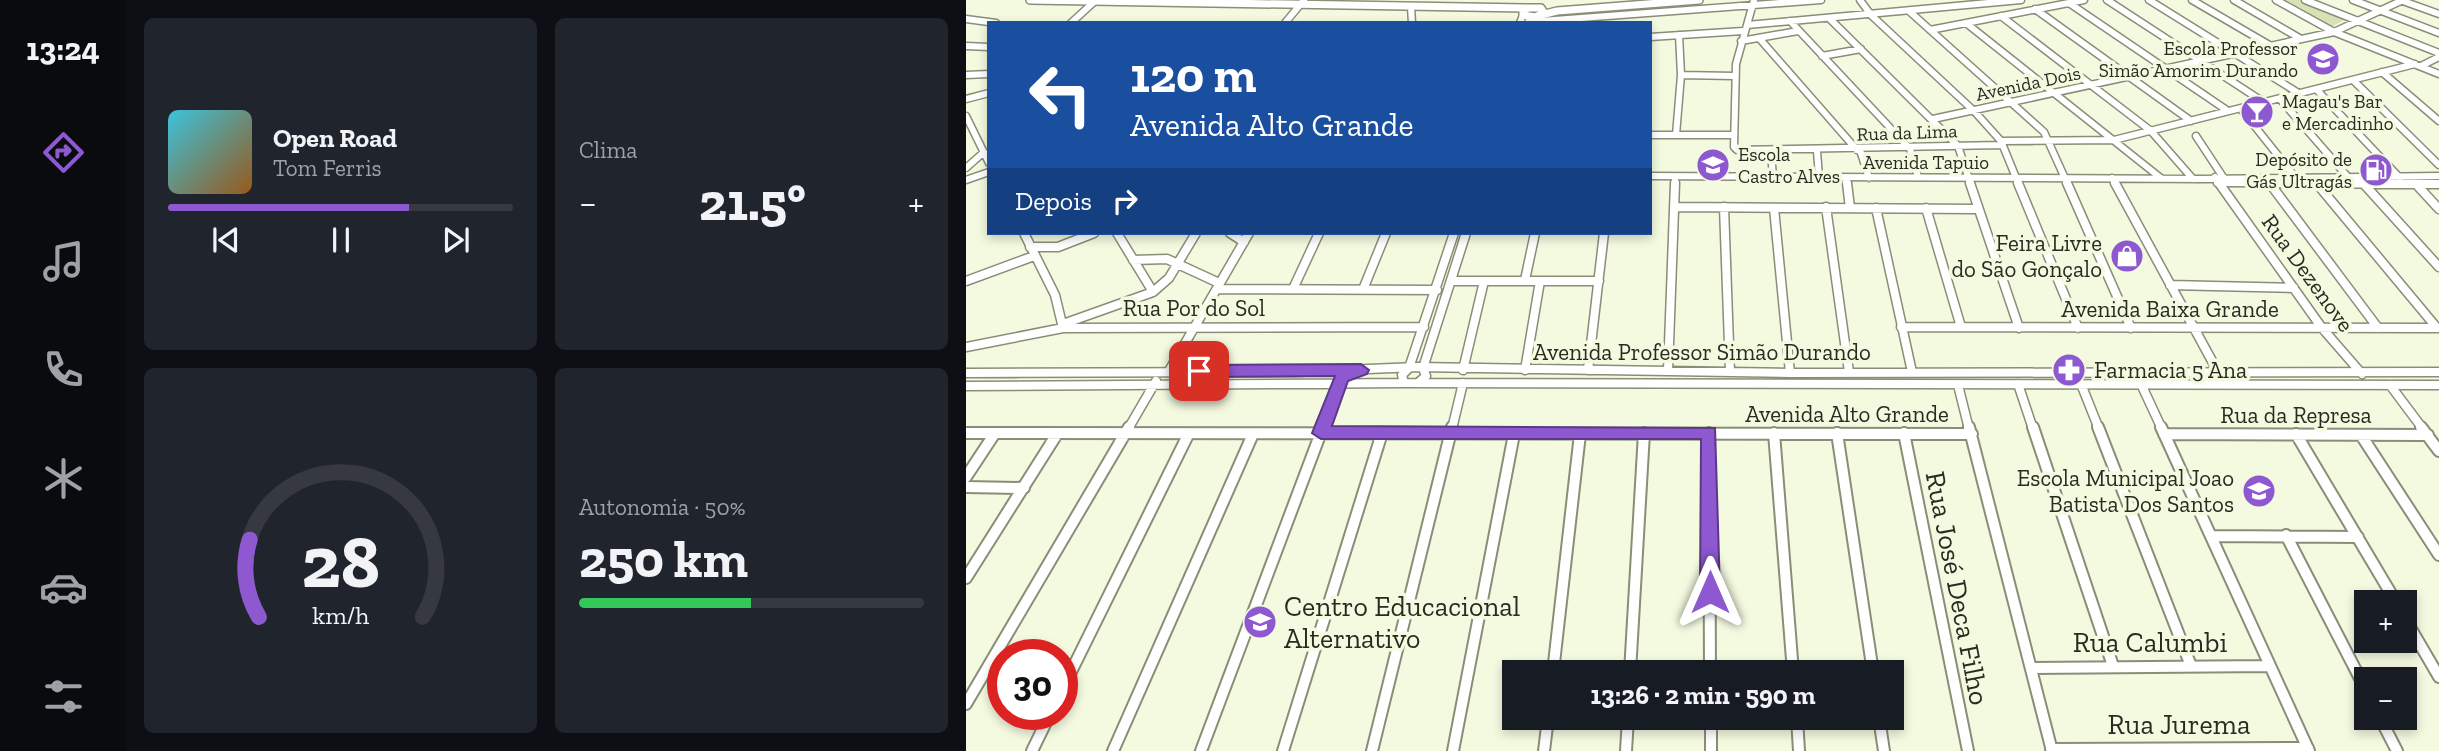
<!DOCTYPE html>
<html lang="pt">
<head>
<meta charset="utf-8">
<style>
  body { margin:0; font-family:"Zilla Slab",serif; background:#20242c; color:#f1f3f6; height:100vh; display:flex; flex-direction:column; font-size:26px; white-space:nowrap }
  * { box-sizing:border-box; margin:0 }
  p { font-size:23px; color:#9ea1a6 }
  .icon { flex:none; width:38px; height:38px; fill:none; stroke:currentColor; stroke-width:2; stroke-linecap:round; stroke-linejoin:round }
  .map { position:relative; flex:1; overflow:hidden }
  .drawer { display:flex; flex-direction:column; gap:18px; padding:18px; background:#0d0f14; width:840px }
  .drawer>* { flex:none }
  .banner { position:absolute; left:21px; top:21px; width:665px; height:214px; border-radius:0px; box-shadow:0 4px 10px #0003; background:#1a4fa0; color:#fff; overflow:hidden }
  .tools { position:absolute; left:1388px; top:590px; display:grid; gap:14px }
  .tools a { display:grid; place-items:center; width:63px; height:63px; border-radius:0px; background:#171b24; box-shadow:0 4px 10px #0003; font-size:35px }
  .speed { position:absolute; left:21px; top:639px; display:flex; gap:14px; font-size:35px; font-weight:700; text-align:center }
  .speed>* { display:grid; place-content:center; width:91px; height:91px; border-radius:50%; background:#171b24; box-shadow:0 4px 10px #0003; line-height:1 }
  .speed .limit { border:10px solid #d22; background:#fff; color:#111 }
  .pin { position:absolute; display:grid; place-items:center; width:60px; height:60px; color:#fff; margin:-30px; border-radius:14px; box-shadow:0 4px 10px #0006 }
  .me { position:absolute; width:77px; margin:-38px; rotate:0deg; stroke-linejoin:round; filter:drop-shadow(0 0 5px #0008) }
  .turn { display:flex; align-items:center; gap:24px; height:147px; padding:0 28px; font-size:32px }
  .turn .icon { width:91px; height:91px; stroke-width:2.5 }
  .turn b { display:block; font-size:49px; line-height:60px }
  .then { display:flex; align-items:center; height:66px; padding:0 28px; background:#0003; gap:14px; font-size:26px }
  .big { font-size:52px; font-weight:700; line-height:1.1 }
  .drawer .card { flex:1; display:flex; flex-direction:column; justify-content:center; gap:10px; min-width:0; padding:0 24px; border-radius:10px; background:#20242c }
  .drawer .dial { align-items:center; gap:0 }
  .dial svg { height:182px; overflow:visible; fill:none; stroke:#363941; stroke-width:7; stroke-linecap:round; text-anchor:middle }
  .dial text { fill:#f1f3f6; stroke:none }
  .song { display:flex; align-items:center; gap:21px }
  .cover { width:84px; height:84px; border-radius:10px; background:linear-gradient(135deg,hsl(190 70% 55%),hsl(30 70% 35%)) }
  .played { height:7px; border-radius:4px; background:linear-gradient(90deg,#8d58d0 70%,#363941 70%) }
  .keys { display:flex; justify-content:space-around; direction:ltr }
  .heat { display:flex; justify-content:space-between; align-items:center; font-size:38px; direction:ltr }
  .charge { height:10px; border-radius:5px; background:linear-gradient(90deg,#34c759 50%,#363941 0) }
  .drawer .tiles { flex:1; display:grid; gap:18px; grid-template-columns:repeat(2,1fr) }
  .trip { position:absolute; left:536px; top:660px; width:402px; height:70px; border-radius:0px; background:#171b24; box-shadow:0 4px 10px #0003; font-weight:700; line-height:70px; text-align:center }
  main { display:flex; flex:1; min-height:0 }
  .dock { display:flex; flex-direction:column; width:126px; justify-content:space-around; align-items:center; background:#090b0e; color:#9ea1a6 }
  .dock .icon { width:49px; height:49px }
  .dock .selected { color:#8d58d0 }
  .dock b { font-size:32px; color:#f1f3f6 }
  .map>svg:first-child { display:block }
</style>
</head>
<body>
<main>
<nav class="dock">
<b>13:24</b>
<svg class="icon selected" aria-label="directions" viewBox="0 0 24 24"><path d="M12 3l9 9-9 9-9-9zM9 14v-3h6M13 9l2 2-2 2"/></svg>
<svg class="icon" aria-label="music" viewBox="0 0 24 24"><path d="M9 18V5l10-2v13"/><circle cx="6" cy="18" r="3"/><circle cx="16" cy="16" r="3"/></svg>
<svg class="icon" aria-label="phone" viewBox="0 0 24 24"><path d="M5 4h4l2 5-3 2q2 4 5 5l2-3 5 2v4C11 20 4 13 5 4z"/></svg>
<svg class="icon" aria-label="climate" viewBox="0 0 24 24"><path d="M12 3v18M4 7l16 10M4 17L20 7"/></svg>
<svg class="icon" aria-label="car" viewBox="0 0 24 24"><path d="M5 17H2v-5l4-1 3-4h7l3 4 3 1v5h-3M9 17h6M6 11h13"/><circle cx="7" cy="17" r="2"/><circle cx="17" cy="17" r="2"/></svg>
<svg class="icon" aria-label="filters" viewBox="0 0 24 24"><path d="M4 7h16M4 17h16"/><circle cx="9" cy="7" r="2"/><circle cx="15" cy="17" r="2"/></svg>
</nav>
<section class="drawer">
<div class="tiles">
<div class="card">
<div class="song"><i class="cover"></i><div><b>Open Road</b><p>Tom Ferris</p></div></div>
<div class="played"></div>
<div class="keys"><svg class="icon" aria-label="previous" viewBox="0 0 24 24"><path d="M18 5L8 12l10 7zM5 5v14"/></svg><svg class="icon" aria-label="pause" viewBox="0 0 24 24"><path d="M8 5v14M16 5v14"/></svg><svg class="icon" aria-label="next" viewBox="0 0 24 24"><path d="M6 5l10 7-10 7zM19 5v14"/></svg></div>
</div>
<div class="card"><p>Clima</p>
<div class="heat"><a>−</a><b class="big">21.5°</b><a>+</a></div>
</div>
<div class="card dial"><svg viewBox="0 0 100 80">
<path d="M14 69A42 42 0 1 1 86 69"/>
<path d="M14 69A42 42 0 0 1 10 35" stroke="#8d58d0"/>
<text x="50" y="56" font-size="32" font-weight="700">28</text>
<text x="50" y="72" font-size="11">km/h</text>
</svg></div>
<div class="card"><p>Autonomia · 50%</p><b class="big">250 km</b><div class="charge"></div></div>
</div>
</section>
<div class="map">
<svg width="1473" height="751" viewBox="0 0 1473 751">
  <rect width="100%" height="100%" fill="#f3fae0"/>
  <!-- green -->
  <path fill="#d6e1b6" d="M1314,0h23l45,18 -17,9z"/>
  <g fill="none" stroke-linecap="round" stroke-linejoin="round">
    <defs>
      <path id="minor-far2" d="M788,0l-18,64 -2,83 3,3 265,-5
        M894,0l11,15 103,96 27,30 18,44
        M1141,0l158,103
        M1183,0l151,94
        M1226,0l79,46
        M1268,0l67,39
        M1310,0l58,32 105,42
        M1339,0l134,53
        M1387,0l86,33
        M1434,0l39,14
        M1103,3l159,108
        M445,7l1,16
        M1069,9l156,112
        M943,11l135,121 24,53
        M1035,16l150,115 42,48
        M863,18l129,128 13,39
        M0,19l30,4
        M824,21l120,128 8,28
        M562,22l293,-22
        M105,23l24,-22
        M319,23l19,-23
        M554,23l3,-8
        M1000,23l196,156
        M781,25l274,-25
        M964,30l154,-30
        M684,37l93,-6
        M793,38l98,112
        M775,41l57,-10
        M0,46l23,1
        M856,56l39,-7
        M1455,66l18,-9
        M1416,72l57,49
        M0,75l23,-1
        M715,75l53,1
        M1388,81l85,84
        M1351,90l83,88
        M0,99l23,-6
        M1314,99l67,77
        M1275,109l55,69
        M0,116l23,47
        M967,119l401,-87 69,-32
        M684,135h84
        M710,135l5,-60 -2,-40
        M1230,136l27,41
        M1035,141l113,-1 301,-76
        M894,150l9,28
        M851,151l2,26
        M805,152l2,25
        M0,168l18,-16
        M684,176l551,3 238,-3
        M1249,177l6,8
        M880,178l1,7
        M1146,178l4,7
        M0,180l23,-8
        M1251,183l222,1
        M1397,183l2,2
        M709,185v-8"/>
      <path id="minor-far1" d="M881,183l3,25
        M1004,183l49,145
        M1052,183l60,145
        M1101,183l64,145
        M1149,183l103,189
        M1253,183l103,145 40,46
        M1312,183l161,1
        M1397,183l76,84
        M1450,184l23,25
        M1305,185l107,143
        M1352,185l119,143
        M708,207l303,2
        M758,207l6,165
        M860,207l23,165
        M808,208l16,165
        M910,208l36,164
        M960,208l35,119
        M58,233l31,62 8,33
        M151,233l36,59
        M264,233l14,9
        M64,247h28l36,-14
        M167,260l34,-1 52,24
        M559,280l10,-47
        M0,281l68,-25
        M485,281h148
        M1204,285l124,3
        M398,287l22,-54
        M251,289l220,1
        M327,289l26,-56
        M97,324l90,-32 16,-14 27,-45
        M935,327l538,1
        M0,347l97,-19 361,-1
        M497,370l21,-89
        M559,370l15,-89
        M622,370l16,-137
        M203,371l80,-138
        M702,371l7,-188
        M0,373l329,-1 122,-5 373,6 649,-1
        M438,383l-2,-8 7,-7 45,-135
        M452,383l8,-7 -3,-8 43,-135
        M1052,384l15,45
        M1115,384l18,45
        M1175,384l21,45
        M992,385l11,44
        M1424,385l33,44
        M0,386l438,-3 1035,2
        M162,429l28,-48
        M356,429l19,-50
        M486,429l11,-46"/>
      <path id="minor" d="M1003,427l83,324
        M1067,427l80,239
        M1132,427l93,239
        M1195,427l148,324
        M1455,427l18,24
        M0,433l1006,1
        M743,433l1,239
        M808,433l19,239
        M871,433l36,239
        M938,433l64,318
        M1198,434l264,1
        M1330,434l100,168
        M1395,435l78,120
        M0,477l29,-44
        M0,487l58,1
        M1320,535l80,155
        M1245,536l147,1
        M0,578l91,-144
        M1438,617l35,60
        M1065,668l238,-2
        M587,672l27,-238
        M664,672l14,-239
        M96,690l126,-255
        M0,704l163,-277
        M745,718v33
        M831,718l2,33
        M913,718l5,33
        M1414,718l17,33
        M1085,749l257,-1
        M66,751l18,-37
        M147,751l140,-317
        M235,751l122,-324
        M317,751l99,-318
        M406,751l80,-324
        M487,751l61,-317
        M578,751l4,-33
        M660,751l2,-33"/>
      <path id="major" d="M64,0l499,8
        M563,8h12l3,5 -9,4 -12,-2v-5z
        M575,15l16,-4 142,-11"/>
    </defs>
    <!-- minor-far2 casing -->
    <use href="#minor-far2" stroke="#888e77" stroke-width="9"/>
    <!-- minor-far1 casing -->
    <use href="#minor-far1" stroke="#888e77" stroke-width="11"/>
    <!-- minor casing -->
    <use href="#minor" stroke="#888e77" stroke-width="14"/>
    <!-- major casing -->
    <use href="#major" stroke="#888e77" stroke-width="10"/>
    <!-- minor-far2 -->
    <use href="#minor-far2" stroke="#fff" stroke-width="6"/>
    <!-- minor-far1 -->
    <use href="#minor-far1" stroke="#fff" stroke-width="8"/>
    <!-- minor -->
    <use href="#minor" stroke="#fff" stroke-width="10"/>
    <!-- major -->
    <use href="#major" stroke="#fff" stroke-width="7"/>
  </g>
  <!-- route -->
  <path fill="#8d58d0" stroke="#5c3987" stroke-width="2" d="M395,364l8,6 -2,4 -19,7 -16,45 383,2 5,164 -3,7 -7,2 -7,-2 -3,-7 1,-153h-380l-9,-6 23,-57 -136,1 -8,-6 8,-6z"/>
  <!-- icons -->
  <defs>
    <symbol id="school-disc" viewBox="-11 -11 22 22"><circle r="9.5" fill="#8d58d0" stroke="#f3fae0"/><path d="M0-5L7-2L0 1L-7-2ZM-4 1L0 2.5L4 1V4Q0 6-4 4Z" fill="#fff"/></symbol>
    <symbol id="bar-disc" viewBox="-11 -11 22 22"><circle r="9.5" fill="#8d58d0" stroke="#f3fae0"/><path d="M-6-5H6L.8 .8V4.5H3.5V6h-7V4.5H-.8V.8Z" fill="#fff"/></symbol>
    <symbol id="fuel-disc" viewBox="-11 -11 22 22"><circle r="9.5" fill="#8d58d0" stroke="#f3fae0"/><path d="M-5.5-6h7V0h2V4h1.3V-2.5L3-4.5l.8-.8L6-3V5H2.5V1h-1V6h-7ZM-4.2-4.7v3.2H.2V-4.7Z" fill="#fff"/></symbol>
    <symbol id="shop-disc" viewBox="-11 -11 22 22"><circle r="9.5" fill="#8d58d0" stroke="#f3fae0"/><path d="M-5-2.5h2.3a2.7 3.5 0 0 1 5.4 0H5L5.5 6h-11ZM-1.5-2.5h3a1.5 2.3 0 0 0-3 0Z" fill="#fff"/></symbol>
    <symbol id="pharmacy-disc" viewBox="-11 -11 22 22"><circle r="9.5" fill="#8d58d0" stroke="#f3fae0"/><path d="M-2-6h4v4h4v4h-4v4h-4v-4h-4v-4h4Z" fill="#fff"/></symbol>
  </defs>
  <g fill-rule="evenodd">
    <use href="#school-disc" x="1338" y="40" width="38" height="38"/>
    <use href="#bar-disc" x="1272" y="93" width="38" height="38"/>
    <use href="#school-disc" x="728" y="146" width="38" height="38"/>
    <use href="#fuel-disc" x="1391" y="151" width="38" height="38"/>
    <use href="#shop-disc" x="1142" y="237" width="38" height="38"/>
    <use href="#pharmacy-disc" x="1084" y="351" width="38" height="38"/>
    <use href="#school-disc" x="1274" y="472" width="38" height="38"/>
    <use href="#school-disc" x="275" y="603" width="38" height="38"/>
  </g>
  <g text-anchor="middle" stroke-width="7" stroke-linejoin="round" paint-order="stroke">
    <!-- far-poi labels -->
    <g font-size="19" fill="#292b22" stroke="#f3fae0" text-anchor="end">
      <text x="1332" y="55">Escola Professor<tspan x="1332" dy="22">Simão Amorim Durando</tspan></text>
      <text x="1316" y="108" text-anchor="start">Magau's Bar<tspan x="1316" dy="22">e Mercadinho</tspan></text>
      <text x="772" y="161" text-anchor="start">Escola<tspan x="772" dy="22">Castro Alves</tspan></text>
      <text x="1386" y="166">Depósito de<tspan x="1386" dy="22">Gás Ultragás</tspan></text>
    </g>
    <!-- far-street labels -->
    <g font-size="19" fill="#292b22" stroke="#f3fae0">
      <text transform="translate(1062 83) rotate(-12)" y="7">Avenida Dois</text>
      <text transform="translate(941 132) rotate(-2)" y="7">Rua da Lima</text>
      <text x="960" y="169">Avenida Tapuio</text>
    </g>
    <!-- poi labels -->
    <g font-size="23" fill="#292b22" stroke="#f3fae0" text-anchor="end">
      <text x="1136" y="251">Feira Livre<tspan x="1136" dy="26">do São Gonçalo</tspan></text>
      <text x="1128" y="378" text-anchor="start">Farmacia 5 Ana</text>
      <text x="1268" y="486">Escola Municipal Joao<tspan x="1268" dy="26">Batista Dos Santos</tspan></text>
    </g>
    <!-- street labels -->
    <g font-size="23" fill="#292b22" stroke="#f3fae0">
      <text transform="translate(1342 273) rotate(54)" y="8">Rua Dezenove</text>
      <text x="228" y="316">Rua Por do Sol</text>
      <text x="1204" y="317">Avenida Baixa Grande</text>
      <text x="736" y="360">Avenida Professor Simão Durando</text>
      <text x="881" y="422">Avenida Alto Grande</text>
      <text x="1330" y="423">Rua da Represa</text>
    </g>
    <!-- near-street labels -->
    <g font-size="28" fill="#292b22" stroke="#f3fae0">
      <text transform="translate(992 588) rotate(79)" y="10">Rua José Deca Filho</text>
      <text x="1184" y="652">Rua Calumbi</text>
      <text x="1213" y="734">Rua Jurema</text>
    </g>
    <!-- near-poi labels -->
    <g font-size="28" fill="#292b22" stroke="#f3fae0" text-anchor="start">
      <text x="318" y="616">Centro Educacional<tspan x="318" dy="32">Alternativo</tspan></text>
    </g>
  </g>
</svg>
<div class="tools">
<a>+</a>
<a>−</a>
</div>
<div class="speed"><div class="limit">30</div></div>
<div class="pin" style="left:233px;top:371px;background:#d93025"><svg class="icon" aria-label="arrive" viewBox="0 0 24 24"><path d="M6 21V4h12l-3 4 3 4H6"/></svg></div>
<svg class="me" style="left:744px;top:592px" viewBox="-20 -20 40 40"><path d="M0-17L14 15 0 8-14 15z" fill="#8d58d0" stroke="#fff" stroke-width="4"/></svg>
<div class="trip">13:26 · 2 min · 590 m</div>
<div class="banner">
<div class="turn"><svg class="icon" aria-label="left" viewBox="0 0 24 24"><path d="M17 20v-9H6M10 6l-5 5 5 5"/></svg><div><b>120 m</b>Avenida Alto Grande</div></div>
<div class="then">Depois<svg class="icon" aria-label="right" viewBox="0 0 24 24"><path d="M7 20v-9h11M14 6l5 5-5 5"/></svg></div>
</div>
</div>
</main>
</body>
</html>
